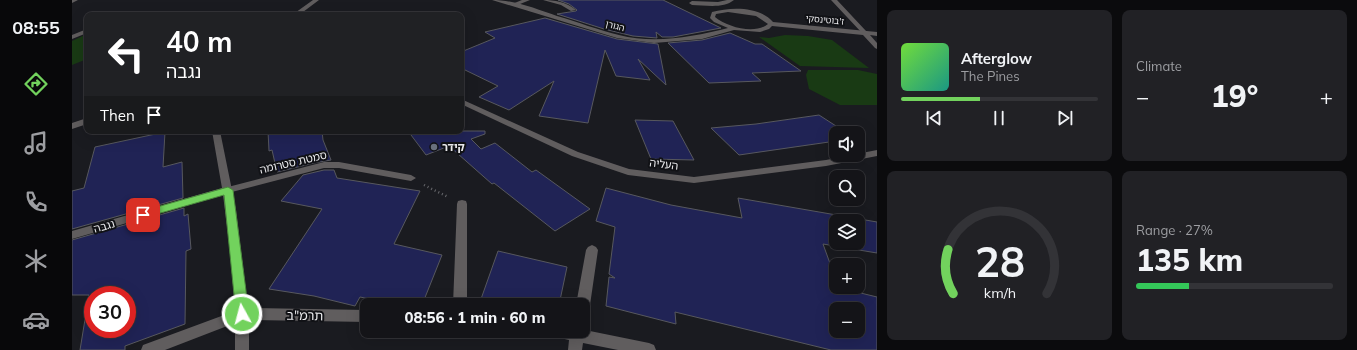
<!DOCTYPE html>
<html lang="en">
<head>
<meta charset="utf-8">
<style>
  body { margin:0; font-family:Mulish,"Noto Sans Hebrew",sans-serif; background:#212125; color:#f1f3f6; height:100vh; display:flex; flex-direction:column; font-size:15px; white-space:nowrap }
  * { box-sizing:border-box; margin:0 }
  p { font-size:13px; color:#9d9ea2 }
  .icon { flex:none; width:22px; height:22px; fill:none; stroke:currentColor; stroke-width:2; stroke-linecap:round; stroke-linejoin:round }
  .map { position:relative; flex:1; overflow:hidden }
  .sheet { display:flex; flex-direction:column; gap:10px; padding:10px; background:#0b0b0d; width:480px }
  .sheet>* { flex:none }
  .hud { position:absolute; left:12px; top:12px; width:380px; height:122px; border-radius:8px; box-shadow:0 4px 16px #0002,0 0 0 1px #333337; background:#202124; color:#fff; overflow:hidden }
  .controls { position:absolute; left:757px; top:126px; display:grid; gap:8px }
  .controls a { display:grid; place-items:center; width:36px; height:36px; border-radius:8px; background:#141418; box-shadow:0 4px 16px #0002,0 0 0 1px #333337; font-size:20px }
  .speed { position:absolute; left:12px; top:286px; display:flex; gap:8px; font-size:20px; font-weight:700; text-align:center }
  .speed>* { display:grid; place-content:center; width:52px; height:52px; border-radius:50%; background:#141418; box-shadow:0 4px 16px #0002,0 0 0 1px #333337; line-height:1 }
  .speed .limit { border:6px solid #d22; background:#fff; color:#111 }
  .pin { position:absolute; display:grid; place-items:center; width:34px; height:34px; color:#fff; margin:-17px; border-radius:8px; box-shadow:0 2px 6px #0006 }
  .me { position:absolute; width:44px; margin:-22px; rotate:353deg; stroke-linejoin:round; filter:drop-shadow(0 0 3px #0008) }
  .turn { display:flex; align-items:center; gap:14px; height:84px; padding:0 16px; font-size:18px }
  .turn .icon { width:52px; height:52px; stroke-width:2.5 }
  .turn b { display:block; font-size:28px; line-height:34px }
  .then { display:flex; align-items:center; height:38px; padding:0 16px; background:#0003; gap:8px; font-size:15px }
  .big { font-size:30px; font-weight:800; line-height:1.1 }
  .sheet .widget { flex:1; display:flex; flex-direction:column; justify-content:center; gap:6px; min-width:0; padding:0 14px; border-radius:8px; background:#212125 }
  .sheet .dial { align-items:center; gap:0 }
  .dial svg { height:104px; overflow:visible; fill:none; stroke:#333337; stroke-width:7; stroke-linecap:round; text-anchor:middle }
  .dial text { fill:#f1f3f6; stroke:none }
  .song { display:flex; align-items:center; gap:12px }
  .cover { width:48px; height:48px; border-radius:6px; background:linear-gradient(135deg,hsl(100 70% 55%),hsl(170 70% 35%)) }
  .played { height:4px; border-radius:2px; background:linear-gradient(90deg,#72d25d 40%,#333337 40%) }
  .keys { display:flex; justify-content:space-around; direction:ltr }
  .heat { display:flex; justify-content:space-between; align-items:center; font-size:22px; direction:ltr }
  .charge { height:6px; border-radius:3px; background:linear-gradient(90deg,#34c759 27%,#333337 0) }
  .sheet .tiles { flex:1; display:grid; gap:10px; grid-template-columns:repeat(2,1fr) }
  .trip { position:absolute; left:288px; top:298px; width:230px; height:40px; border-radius:8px; background:#141418; box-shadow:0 4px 16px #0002,0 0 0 1px #333337; font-weight:800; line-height:40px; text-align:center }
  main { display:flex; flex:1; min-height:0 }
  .dock { display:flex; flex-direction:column; width:72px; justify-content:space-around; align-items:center; background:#08080a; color:#9d9ea2 }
  .dock .icon { width:28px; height:28px }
  .dock .active { color:#72d25d }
  .dock b { font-size:18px; color:#f1f3f6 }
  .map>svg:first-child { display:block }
</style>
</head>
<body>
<main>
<nav class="dock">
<b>08:55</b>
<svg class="icon active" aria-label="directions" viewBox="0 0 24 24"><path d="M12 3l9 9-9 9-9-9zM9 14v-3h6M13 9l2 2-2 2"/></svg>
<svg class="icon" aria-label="music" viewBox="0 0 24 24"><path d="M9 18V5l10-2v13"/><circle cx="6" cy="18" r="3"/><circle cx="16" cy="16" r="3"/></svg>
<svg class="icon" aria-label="phone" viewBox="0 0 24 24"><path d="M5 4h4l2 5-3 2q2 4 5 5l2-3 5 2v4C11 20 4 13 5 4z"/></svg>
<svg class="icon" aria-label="climate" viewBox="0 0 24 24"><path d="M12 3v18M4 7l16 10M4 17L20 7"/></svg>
<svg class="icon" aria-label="car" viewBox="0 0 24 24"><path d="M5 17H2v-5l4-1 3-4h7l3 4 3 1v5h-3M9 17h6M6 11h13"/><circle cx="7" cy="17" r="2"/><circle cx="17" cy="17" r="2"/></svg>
</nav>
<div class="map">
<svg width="805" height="350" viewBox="0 0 805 350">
  <rect width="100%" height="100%" fill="#1a1b20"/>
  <!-- green -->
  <path fill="#193a14" d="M15,34v25l-15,6v-24z
    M713,35l23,1 24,4 37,28 -69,-2 -41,-29 10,1z
    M736,70h50l19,4v31h-37l-31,-16 -3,-14z"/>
  <!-- building -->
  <path fill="#202355" stroke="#57585e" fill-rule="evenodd" d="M486,0h105l58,28 -48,9h-11l-6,-5 1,6 -24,-2 -29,-7 -47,-15 19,-3 1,-1 -8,-6z
    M473,18l72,21 41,5 8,41 -28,-26 12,21 -34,-4 -11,-26 -17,73 -49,-7 15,-35 -45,29 -30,-13 19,-11 -37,-18v-16l34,-14 -10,-6z
    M658,33l25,11h7l39,27 -49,2 9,8 -52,2 -41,-40 34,-3z
    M747,115l17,11v15l-97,14 -28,-27 45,-4z
    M563,120l38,1 21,39 -43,-1z
    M196,131h54l1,9 8,20 -17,3 -37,9 -5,-22 -3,1z
    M336,131h77v3l-14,5 10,10 14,-6 37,29 4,-2 54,39 -35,22 -61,-48 -2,1 -43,-38 -23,9z
    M93,132l-2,35 19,-5 1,36 -111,31v-38l12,-3 11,-41z
    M252,170h10l3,8 83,13 -26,53 48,11 -20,50h-13l-18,-4 -1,2 -30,-6 -5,9 -41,-10 -45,-7 53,-80 -41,-8 22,-26z
    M534,188l65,17 71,13 -4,-20 139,24v31l-54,-9 13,36v7l41,10v53h-46l-156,-38 1,12 -70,-18 3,-29 6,1 -6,-4 6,-47 -19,-6zM764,221h22v22h-22zM764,309h22v22h-22z
    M112,208v8l4,-2 3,35 -5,2 -1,73 -60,22v4h-45l9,-55h-17v-55zM21,295h34v34h-34z
    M426,251l69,16 -8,38h-57l-21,-6z"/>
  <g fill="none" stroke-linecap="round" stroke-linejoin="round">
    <!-- path -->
    <path stroke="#67686c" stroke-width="2.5" stroke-dasharray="1 3" stroke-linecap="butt" d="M352,185l24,12"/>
    <!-- service -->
    <path fill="#605d5e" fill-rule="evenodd" d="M450,0h8l-15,6 -3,-2z
      M471,0c12,0 23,2 33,10l-5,1 -10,-6z
      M759,0h6l29,31v2h-4z
      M252,162h15l72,13 5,3 -5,3 -72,-13h-15l-96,25 -5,-3 1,-2z"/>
    <!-- minor -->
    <path fill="#605d5e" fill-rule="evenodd" d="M0,0h6l-6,3z
      M241,0h6l-20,15h-7z
      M420,0c23,0 44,9 65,16 21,6 41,14 62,19 35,9 74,2 109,-7l-14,-6 -4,-4 2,-6c19,-5 47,-6 61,10l104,10v4l-7,-1 7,8v6l-2,-1 -12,-13 -91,-9 -3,3 -9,3 -26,-2 -32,9 -48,4 -37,-5zM656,12l28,4 12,8c-13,11 -41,3 -53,-7l1,-3z
      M655,0h7c-11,9 -29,5 -42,5l-3,-2 3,-2 26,1z
      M15,29v4l-15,6v-4z
      M389,99l117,53 51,17 65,8 132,-17 51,-10v6l-51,10 -132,17 -66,-8 -56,-19 -111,-52z
      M15,118v6l-15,5v-6z
      M140,131h8l16,79 12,98 119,2v12l-118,-2v30h-14v-27l-70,27h-24l2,-5 92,-34 -5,-61 -7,-55 -151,44v-8l150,-43z
      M390,200l4,1 1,3v101h-14l4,-101 1,-3z
      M520,245l4,2 2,3 -8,55 -2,4 -5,2v-6h-7l10,-55 2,-3z
      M511,327l2,3 64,13 5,2 2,5h-38l-35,-7 -1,7h-14l1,-10 -22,-5 -2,-4h38z"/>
  </g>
  <!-- route -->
  <path fill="#72d25d" stroke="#4a883c" d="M156,187l5,3 16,124 -2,4 -5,1 -4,-1 -2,-4 -12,-119 -81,23 -5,-3 1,-3z"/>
  <!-- markers -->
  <circle fill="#6b7280" stroke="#111216" stroke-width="1.5" cx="362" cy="147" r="4"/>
  <g text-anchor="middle" stroke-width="4" stroke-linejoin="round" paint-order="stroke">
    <!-- far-street labels -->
    <g font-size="9" fill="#ebebee" stroke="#111216">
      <text transform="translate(753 20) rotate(5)" y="3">ז'בוטינסקי</text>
      <text transform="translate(543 26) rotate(14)" y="3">הגורן</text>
    </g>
    <!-- poi labels -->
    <g font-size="11" font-weight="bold" fill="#ebebee" stroke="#111216" text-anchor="start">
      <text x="370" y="151">קידר</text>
    </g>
    <!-- street labels -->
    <g font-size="11" fill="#ebebee" stroke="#111216">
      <text transform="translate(221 162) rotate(-13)" y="4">סמטת סטרומה</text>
      <text transform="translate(592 164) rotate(7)" y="4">העליה</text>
      <text transform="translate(32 226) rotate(-16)" y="4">נגבה</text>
    </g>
    <!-- near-street labels -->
    <g font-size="13" fill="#ebebee" stroke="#111216">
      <text transform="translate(233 315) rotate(1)" y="5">תרמ"ב</text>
    </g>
  </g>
</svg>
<div class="controls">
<a><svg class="icon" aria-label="sound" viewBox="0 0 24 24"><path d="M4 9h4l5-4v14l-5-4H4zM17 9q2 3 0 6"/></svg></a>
<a><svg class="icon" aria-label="search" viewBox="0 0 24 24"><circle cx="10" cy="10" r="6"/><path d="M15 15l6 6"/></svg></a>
<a><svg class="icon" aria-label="layers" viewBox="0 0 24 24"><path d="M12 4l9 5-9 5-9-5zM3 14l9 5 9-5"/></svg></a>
<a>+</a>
<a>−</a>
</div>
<div class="speed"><div class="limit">30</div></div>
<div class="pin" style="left:71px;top:215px;background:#d93025"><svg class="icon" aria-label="arrive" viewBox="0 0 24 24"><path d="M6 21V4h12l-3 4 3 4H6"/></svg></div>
<svg class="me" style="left:170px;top:314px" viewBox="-20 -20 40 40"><circle r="17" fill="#72d25d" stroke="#fff" stroke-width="3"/><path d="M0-11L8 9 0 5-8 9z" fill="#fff"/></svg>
<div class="trip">08:56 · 1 min · 60 m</div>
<div class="hud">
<div class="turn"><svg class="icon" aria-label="left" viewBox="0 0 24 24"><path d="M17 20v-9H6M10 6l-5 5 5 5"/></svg><div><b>40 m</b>נגבה</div></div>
<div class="then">Then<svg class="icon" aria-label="arrive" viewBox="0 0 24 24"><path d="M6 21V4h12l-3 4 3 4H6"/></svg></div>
</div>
</div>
<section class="sheet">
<div class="tiles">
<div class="widget">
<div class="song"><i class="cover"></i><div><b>Afterglow</b><p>The Pines</p></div></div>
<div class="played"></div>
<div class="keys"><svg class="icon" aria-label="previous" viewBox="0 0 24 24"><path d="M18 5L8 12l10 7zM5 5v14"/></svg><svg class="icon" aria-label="pause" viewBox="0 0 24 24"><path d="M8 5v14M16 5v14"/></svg><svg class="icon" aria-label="next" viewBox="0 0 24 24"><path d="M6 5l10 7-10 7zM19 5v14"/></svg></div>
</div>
<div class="widget"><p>Climate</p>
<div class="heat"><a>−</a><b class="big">19°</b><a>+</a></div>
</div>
<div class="widget dial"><svg viewBox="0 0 100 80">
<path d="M14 69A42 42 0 1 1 86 69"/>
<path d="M14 69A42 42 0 0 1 10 35" stroke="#72d25d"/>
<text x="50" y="56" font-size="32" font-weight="700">28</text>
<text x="50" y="72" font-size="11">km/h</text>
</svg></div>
<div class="widget"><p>Range · 27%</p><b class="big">135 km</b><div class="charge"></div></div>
</div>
</section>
</main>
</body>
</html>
